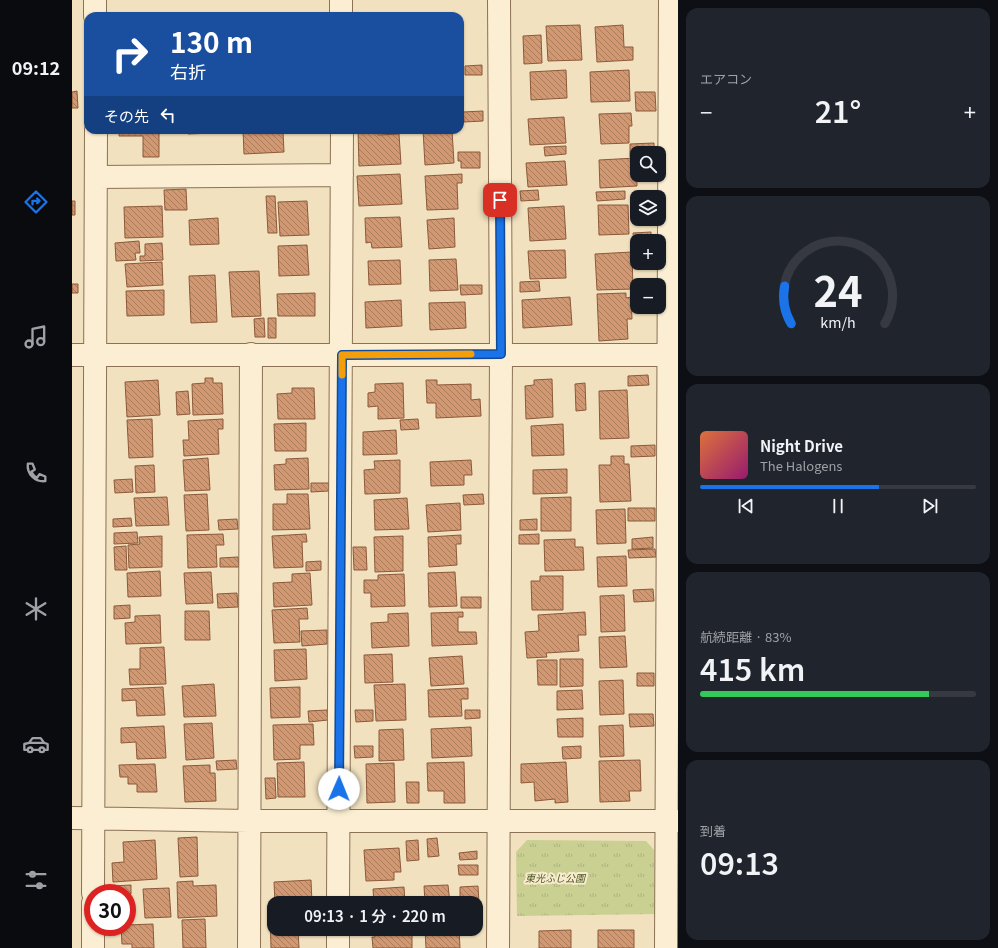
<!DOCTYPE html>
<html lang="ja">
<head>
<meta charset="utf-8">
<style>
  body { margin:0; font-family:Georgia,"Noto Sans JP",serif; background:#20242c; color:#f1f3f6; height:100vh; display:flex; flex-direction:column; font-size:15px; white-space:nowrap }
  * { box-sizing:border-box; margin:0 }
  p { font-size:13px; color:#9ea1a6 }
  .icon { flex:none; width:22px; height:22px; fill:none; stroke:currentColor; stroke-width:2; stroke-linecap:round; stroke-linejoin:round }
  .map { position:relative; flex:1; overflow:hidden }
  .sheet { display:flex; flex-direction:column; gap:8px; padding:8px; background:#0d0f14; width:320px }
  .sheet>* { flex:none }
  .top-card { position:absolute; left:12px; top:12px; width:380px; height:122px; border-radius:12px; box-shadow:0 1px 3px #0004; background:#1a4fa0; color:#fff; overflow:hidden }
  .tools { position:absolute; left:558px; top:146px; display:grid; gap:8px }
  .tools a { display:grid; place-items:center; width:36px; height:36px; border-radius:8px; background:#171b24; box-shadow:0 1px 3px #0004; font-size:20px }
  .speed { position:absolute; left:12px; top:884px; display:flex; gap:8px; font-size:20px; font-weight:700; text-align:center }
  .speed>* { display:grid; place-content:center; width:52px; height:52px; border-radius:50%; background:#171b24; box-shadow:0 1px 3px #0004; line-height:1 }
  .speed .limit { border:6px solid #d22; background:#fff; color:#111 }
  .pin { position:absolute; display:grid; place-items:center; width:34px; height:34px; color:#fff; margin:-17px; border-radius:8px; box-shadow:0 2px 6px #0006 }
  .me { position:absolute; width:44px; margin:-22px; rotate:1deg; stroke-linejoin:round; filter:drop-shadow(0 0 3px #0008) }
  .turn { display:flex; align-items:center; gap:14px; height:84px; padding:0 20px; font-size:18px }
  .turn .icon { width:52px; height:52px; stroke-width:2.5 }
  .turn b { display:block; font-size:28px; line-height:34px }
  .then { display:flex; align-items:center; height:38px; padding:0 20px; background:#0003; gap:8px; font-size:15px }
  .big { font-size:30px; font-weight:600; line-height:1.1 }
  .sheet .widget { flex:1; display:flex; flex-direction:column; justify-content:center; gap:6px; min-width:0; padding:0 14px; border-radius:12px; background:#20242c }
  .sheet .dial { align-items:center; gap:0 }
  .dial svg { height:104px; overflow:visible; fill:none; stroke:#363941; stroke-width:7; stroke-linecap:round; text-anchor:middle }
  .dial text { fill:#f1f3f6; stroke:none }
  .song { display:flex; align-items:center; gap:12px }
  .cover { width:48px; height:48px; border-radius:6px; background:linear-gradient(135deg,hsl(20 70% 55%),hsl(320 70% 35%)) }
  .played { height:4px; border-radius:2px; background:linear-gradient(90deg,#1a73e8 65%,#363941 65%) }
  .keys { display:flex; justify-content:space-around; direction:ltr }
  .heat { display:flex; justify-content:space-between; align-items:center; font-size:22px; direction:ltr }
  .charge { height:6px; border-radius:3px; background:linear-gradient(90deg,#34c759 83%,#363941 0) }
  .trip { position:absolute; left:195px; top:896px; width:216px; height:40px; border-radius:12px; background:#171b24; box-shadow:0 1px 3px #0004; font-weight:600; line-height:40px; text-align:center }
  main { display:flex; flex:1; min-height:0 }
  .tabs { display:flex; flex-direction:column; width:72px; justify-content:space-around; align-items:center; background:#090b0e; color:#9ea1a6 }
  .tabs .icon { width:28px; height:28px }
  .tabs .active { color:#1a73e8 }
  .tabs b { font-size:18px; color:#f1f3f6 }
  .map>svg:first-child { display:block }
</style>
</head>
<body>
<main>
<nav class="tabs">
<b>09:12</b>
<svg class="icon active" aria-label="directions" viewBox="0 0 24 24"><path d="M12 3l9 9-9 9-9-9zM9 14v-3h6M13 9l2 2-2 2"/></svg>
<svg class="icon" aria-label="music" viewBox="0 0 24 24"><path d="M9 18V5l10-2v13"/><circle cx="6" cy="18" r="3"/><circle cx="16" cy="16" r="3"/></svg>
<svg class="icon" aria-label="phone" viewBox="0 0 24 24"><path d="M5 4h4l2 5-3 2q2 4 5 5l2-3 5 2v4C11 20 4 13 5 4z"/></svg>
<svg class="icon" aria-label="climate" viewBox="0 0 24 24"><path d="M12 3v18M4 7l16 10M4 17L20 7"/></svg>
<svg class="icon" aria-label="car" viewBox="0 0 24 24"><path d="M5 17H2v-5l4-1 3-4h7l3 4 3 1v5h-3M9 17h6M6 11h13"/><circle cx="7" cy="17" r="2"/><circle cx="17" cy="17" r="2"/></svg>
<svg class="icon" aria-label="filters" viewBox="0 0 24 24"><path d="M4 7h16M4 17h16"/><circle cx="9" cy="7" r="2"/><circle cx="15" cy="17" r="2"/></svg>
</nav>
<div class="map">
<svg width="606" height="948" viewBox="0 0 606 948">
  <defs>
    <pattern id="park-tufts" width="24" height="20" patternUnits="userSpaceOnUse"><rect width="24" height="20" fill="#cad092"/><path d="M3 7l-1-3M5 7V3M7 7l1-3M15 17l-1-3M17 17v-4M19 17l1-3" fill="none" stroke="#aeb37d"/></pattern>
    <pattern id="building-back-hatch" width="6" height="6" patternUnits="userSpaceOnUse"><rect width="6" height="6" fill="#d29871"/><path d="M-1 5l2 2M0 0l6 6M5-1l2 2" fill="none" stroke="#ab7c5c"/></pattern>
  </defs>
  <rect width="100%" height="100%" fill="#f1e1bf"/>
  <!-- park -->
  <path fill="url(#park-tufts)" d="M455,840l119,1 8,9 1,64 -138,2 -1,-64z"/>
  <!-- building -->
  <path fill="url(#building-back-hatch)" stroke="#8c593a" d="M508,25l2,35 -34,1 -2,-35z
    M551,25l1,22h9v13l-36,2 -2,-35z
    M469,35l1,28 -18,1 -1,-28z
    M410,65v10h-17v-9z
    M494,70l1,28 -36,2 -1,-28z
    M557,70l1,31 -39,1 -1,-30z
    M5,91l1,17h-6v-16z
    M563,92h20l1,19h-20z
    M411,111v10l-19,1 -1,-10z
    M559,113l1,13h-3v17l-28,1 -2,-30z
    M492,117l2,26 -36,2 -2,-26z
    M48,130h39v27h-16v-21h-24z
    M115,130h25v3l-24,1z
    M171,130h35v2h5l1,20 -40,2z
    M286,130h20v5l21,-1 2,30 -42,2z
    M351,130h29l2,33 -29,2z
    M582,143v10h-17v3l-7,1v-13z
    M494,146v8l-21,2 -1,-9z
    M386,152h22v16h-19v-7h-3z
    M564,158l1,28 -37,2 -1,-28z
    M493,161l2,24 -39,2 -2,-24z
    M328,174l2,30 -43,2 -2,-30z
    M390,174v9h-5l1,26 -31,1 -2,-34z
    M114,189l1,21h-22l-1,-20z
    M466,190l1,10 -18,1 -1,-10z
    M553,191v8l-28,2 -1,-9z
    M194,196h9l2,37h-9z
    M0,201h3v14h-3z
    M235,201l2,34 -29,1 -2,-34z
    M526,205h30l1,29 -30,1z
    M90,206l1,31 -38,1 -1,-31z
    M492,206l2,33 -36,2 -2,-33z
    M328,217l2,30 -30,1 -1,-6 -5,1 -1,-25z
    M146,218l1,26 -29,1 -1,-25z
    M382,218l1,29 -26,2 -2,-29z
    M579,232v9h-14v3h-3l-1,-11z
    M67,241l1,12h-5l1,7 -20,1 -1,-18z
    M90,243l1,17 -23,1v-5h5v-12z
    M235,245l2,30 -30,1 -1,-30z
    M493,250l1,28 -36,1 -2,-28z
    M560,252l1,37 -36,1 -2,-36z
    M384,259l2,31 -28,1 -1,-31z
    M328,260l1,24 -32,1 -1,-24z
    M90,262l1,23 -36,2 -2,-23z
    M187,271l2,45 -29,1 -3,-45z
    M143,275l2,47 -26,1 -2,-47z
    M467,281l1,10 -20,1v-10z
    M0,284h6v9h-6z
    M388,285h22v9l-21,1z
    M92,290v25l-37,1 -1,-25z
    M243,293v23h-37l-1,-22z
    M554,293v5l5,-1 1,22h-5l1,20 -29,2 -2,-47z
    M498,297l2,28 -49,3 -1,-28z
    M329,300l1,26 -36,2 -1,-26z
    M393,302l1,26 -36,2 -1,-27z
    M192,318l1,19h-10l-1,-18z
    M196,318h8v20h-8z
    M576,375l1,10 -21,1v-10z
    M133,378h8v5h9l1,31 -30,1 -1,-31 13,-1z
    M480,379l1,38 -27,2 -1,-33 9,-1v-5z
    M86,380l2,35 -33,2 -2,-35z
    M354,380h11v5l34,-1v16l9,-1 1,17 -45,2v-15h-9z
    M331,383l1,35 -26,1v-13l-10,1v-14l7,-1v-8z
    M513,383l1,27 -10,1 -1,-27z
    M220,388h22l1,31h-37l-1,-25 15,-1z
    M555,390l2,48 -29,1 -1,-48z
    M116,391l2,23 -13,1 -1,-23z
    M80,419l1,38 -24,1 -2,-38z
    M151,419v10h-5l1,25 -35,2 -1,-16h6l-1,-19z
    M346,419l1,10 -18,1 -1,-10z
    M234,423v28h-31l-1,-27z
    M491,424l1,31 -32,1 -1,-30z
    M324,430l1,24 -34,1v-23z
    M583,445v11l-24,1v-11z
    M539,456h13v8h5l2,37 -31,1 -1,-37h12z
    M136,458l2,32 -25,1 -2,-31z
    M236,458l1,31 -34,1 -1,-25 12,-1v-5z
    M328,460v33l-35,1 -1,-24 11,-1 -1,-8z
    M399,460l1,15h-8v10l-33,1 -1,-24z
    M82,465l1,27 -19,1 -1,-27z
    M495,469v24l-34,1v-24z
    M60,479l1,13 -18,1 -1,-13z
    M239,483h18v8l-18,1z
    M135,494l2,36 -23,1 -2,-36z
    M215,494h21l2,35 -37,1v-26h14z
    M411,494l1,10 -20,1 -1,-10z
    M95,497l2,28 -33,1 -2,-28z
    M499,497v34h-30v-33z
    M335,498l2,31 -34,1 -1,-30z
    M388,503l1,27 -33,2 -2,-27z
    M556,508h27v13h-27z
    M553,509l1,34 -29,1 -1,-34z
    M59,518l1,8 -19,1v-8z
    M165,519l1,10 -19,1 -1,-10z
    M465,519v11h-17v-10z
    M65,532l1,11 -24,1v-11z
    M151,534l1,11h-8l1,22 -29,1 -1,-33z
    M234,534l1,8h-5l1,25 -29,1 -2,-32z
    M467,534v10h-20v-9z
    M389,535v9h-5l1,21 -28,2 -1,-30z
    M90,536v31l-33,1 -1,-23 12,-1 -1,-7z
    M331,536v35l-28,1 -1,-35z
    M581,537v11l-21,1v-10z
    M503,539v8h8l1,23 -39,1 -1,-31z
    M54,546l1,24h-12l-1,-23z
    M281,547h13l1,23h-13z
    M583,549l1,8 -27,1 -1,-8z
    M554,556l1,30 -29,1 -1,-30z
    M166,557l1,10h-19v-9z
    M249,561v9l-15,1v-9z
    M88,571l1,25 -33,1 -1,-24z
    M139,572l2,31 -27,1 -2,-31z
    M383,572l2,34 -28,1 -1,-34z
    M238,573l2,32 -38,2 -1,-24 19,-1v-8z
    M332,574l1,32 -34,1v-14h-7v-13h14v-5z
    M468,576h23v34h-31l-1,-29h9z
    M581,589l1,12 -20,1 -1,-12z
    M165,593l1,14 -20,1 -1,-14z
    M552,595l1,36 -24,1 -1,-36z
    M389,597h20v11h-20z
    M58,605v13l-16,1v-13z
    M235,608l1,11h-9l1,23 -26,1 -2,-33z
    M113,611h24l1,29h-25z
    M391,612v5h-5v15h18l1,12 -45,2 -1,-33z
    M513,612l1,23h-8l1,16 -33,2 1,4 -20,1 -2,-26 14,-1 -1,-16z
    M336,613l1,33 -37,2 -1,-25 17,-1v-8z
    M88,615l1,28 -35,1 -1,-21 10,-1v-6z
    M255,630v14l-25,2 -1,-15z
    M553,636l2,31 -27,1 -1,-31z
    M92,647l2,37 -36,1 -1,-16h11v-21z
    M234,649l1,30 -32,2 -1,-31z
    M320,654l1,28 -28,1 -1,-28z
    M390,656l2,28 -33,2 -2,-28z
    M488,659h23v27l-23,1z
    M465,660h20v25h-19z
    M565,673h17v13h-17z
    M551,680l1,34 -24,1 -1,-34z
    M142,684l2,32 -32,1 -2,-31z
    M333,684l1,36 -30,1 -2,-36z
    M91,687l2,28 -28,1 -1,-16 -14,1v-12z
    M228,687v30l-29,1 -1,-30z
    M396,688v11h-7l1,17 -33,1 -1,-27z
    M510,690l1,19 -26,1v-19z
    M255,710l1,10 -19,2 -1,-11z
    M283,710h18v11l-17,1z
    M393,710h15v8l-15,1z
    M557,714h24l1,12 -24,1z
    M511,718v19h-25l-1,-18z
    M140,723l2,35 -28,2 -2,-36z
    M241,724l1,21h-14v14l-26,1 -1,-35z
    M551,725l1,31 -24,1 -1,-31z
    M92,726l2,32 -29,1 -1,-17 -15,1v-15z
    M399,727l1,29 -40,2 -1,-29z
    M331,729l1,31 -25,1v-31z
    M282,746h19v11l-18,1z
    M509,746v12l-18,1 -1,-12z
    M164,760l1,9 -20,1 -1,-9z
    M568,760l1,31h-12l1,10 -30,1 -1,-41z
    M232,762l1,35h-27l-1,-34z
    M392,762l1,41h-21v-12h-16l-1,-28z
    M494,762l2,40 -13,1v-4l-20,2 -1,-19 -13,1v-19z
    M322,763l1,39 -28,1 -1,-39z
    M83,764l2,28h-20v-8h-9v-7h-8l-1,-12z
    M138,765v8h5l1,28 -31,1 -2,-36z
    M193,778h10l1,20 -10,1z
    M334,782h13v21h-12z
    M125,837l1,39 -18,1 -2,-39z
    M365,838l2,18 -11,1 -1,-18z
    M83,840l2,39 -44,3 -1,-19 12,-1 -1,-20z
    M346,840l1,20 -12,1 -1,-20z
    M327,848l2,24h-7v8l-28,1 -2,-31z
    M405,851v8l-17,1 -1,-7z
    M386,865h20v10h-19z
    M239,880l1,23h-37l-1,-21z
    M121,881v5l23,-1 1,31 -39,2 -1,-36z
    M59,885v9l-18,-1 -1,-7z
    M376,885l2,18h-25l-1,-17z
    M406,886l1,17h-19v-16z
    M332,887l1,16h-31l-1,-14z
    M97,888l2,29 -26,1 -2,-29z
    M198,915h4v14h24l1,19h-28z
    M133,919l1,29h-23l-1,-28z
    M81,924l1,24h-22v-4h-10l-1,-17h6v-2z
    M303,929h37v19h-39l-1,-11h3z
    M353,929h34l1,19h-34z
    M499,930v18h-32v-17z
    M526,930h36v18h-36z"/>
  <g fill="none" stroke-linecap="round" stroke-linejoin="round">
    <defs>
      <path id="minor" d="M23,0v16
        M269,0v16
        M25,177l245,-2
        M0,355h606
        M0,818l177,3h429
        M21,893l3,-763
        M266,903l4,-773
        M21,948v-45
        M177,948l2,-594
        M266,948v-19
        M426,948l3,-594 -2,-354
        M594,948l4,-948"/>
    </defs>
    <!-- minor casing -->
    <use href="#minor" stroke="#8b7156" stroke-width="24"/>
    <!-- minor -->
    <use href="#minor" stroke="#fbeed2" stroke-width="22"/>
  </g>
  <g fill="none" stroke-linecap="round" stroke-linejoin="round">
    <defs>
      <path id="route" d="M267,789l3,-434 159,-1 -1,-154"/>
    </defs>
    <!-- route casing -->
    <use href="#route" stroke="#114b97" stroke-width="10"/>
    <!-- route -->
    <use href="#route" stroke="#1a73e8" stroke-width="7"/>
    <!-- slow -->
    <path stroke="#f59e0b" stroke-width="7" d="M270,375v-20l129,-1"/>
  </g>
  <g text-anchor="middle" stroke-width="4" stroke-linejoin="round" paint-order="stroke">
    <!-- park labels -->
    <g font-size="10" font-style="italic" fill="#4a5720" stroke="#f8ebcf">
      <text x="483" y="882">東光ふじ公園</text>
    </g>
  </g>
</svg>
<div class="tools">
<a><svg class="icon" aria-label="search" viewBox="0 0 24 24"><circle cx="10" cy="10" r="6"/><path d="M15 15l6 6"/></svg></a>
<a><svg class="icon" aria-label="layers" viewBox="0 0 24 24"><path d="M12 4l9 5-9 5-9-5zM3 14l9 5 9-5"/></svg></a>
<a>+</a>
<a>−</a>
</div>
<div class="speed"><div class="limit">30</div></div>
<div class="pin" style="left:428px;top:200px;background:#d93025"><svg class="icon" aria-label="arrive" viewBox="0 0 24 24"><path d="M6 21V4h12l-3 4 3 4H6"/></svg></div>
<svg class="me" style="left:267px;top:789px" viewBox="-20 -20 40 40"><circle r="19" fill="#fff"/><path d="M0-13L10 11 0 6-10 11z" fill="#1a73e8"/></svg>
<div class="trip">09:13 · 1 分 · 220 m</div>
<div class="top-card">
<div class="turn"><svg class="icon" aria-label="right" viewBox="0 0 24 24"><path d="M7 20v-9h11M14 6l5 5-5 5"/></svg><div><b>130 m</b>右折</div></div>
<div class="then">その先<svg class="icon" aria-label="left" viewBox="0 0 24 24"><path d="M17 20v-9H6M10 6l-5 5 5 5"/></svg></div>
</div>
</div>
<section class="sheet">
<div class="widget"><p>エアコン</p>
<div class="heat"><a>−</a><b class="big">21°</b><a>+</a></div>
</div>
<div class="widget dial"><svg viewBox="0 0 100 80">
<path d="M14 69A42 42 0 1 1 86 69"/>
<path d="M14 69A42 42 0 0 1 9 40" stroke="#1a73e8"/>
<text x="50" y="56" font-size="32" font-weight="700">24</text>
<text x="50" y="72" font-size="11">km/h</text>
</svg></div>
<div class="widget">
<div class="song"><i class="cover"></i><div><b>Night Drive</b><p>The Halogens</p></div></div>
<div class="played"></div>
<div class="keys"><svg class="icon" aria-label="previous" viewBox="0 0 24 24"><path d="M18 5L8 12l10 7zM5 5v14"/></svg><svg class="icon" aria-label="pause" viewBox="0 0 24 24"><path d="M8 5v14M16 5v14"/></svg><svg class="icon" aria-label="next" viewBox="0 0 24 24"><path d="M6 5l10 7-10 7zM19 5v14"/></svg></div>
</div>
<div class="widget"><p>航続距離 · 83%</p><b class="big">415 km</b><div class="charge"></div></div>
<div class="widget"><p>到着</p><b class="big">09:13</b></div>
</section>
</main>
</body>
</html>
